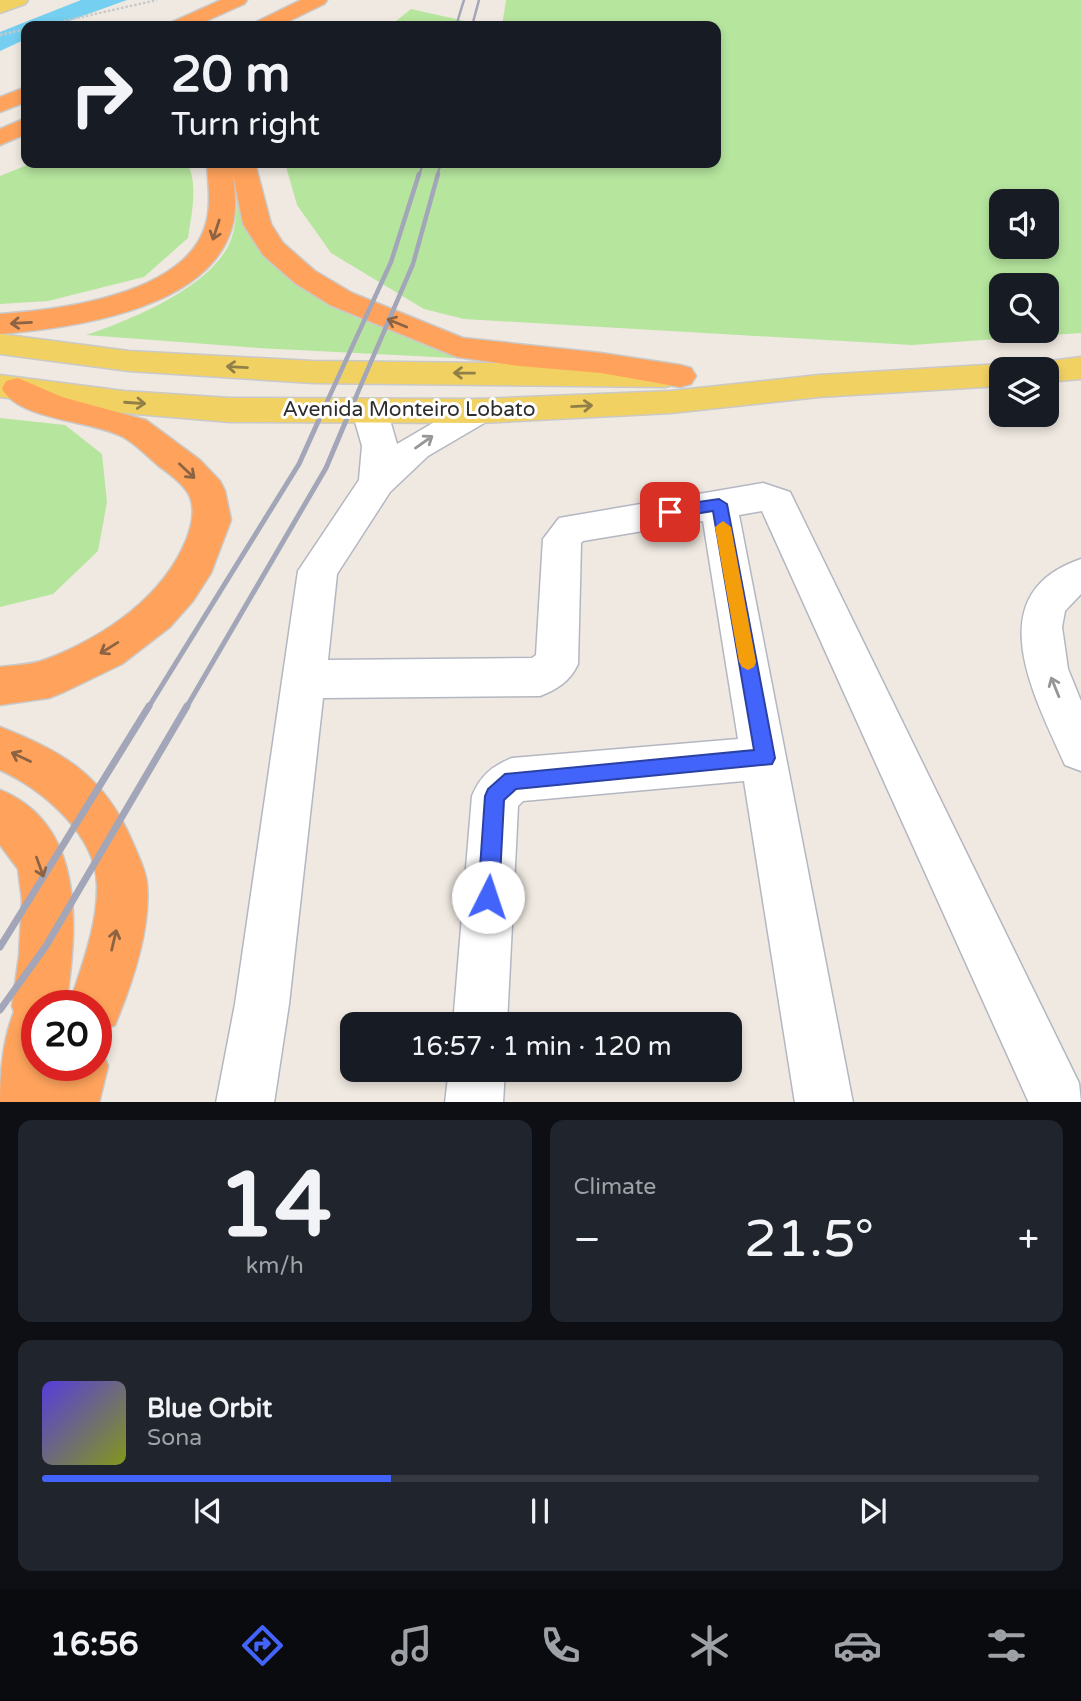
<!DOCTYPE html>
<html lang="en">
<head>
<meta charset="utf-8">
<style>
  body { margin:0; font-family:"Varela Round",sans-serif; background:#20242c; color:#f1f3f6; height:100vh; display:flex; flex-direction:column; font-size:26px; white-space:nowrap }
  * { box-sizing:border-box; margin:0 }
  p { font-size:23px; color:#9ea1a6 }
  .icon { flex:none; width:38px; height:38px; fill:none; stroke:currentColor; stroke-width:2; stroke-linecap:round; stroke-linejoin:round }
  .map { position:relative; height:1102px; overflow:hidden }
  .sheet { display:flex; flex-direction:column; gap:18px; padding:18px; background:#0d0f14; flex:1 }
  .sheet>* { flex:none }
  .banner { position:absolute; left:21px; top:21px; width:700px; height:147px; border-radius:14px; box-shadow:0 4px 10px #0003; background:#171b24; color:#f1f3f6; overflow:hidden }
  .fabs { position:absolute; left:989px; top:189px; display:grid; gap:14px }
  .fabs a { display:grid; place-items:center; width:70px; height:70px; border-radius:14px; background:#171b24; box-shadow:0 4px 10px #0003; font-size:35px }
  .speed { position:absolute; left:21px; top:990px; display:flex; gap:14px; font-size:35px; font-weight:700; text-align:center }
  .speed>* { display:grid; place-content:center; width:91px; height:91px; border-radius:50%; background:#171b24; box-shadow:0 4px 10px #0003; line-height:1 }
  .speed .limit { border:10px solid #d22; background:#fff; color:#111 }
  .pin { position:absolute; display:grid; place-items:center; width:60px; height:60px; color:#fff; margin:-30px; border-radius:14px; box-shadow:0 4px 10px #0006 }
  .me { position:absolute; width:77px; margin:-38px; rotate:4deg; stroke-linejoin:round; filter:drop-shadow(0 0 5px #0008) }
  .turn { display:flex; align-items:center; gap:24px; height:147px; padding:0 35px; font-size:32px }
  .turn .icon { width:91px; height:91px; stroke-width:2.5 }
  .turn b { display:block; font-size:49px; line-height:60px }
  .big { font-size:52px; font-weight:600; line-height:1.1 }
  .sheet .widget { flex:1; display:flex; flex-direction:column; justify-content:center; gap:10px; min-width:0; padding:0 24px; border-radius:14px; background:#20242c }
  .sheet .dial { align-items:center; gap:0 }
  .dial b { font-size:91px; line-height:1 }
  .song { display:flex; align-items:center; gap:21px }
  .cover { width:84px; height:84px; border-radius:10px; background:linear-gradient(135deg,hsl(250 70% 55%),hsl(70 70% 35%)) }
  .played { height:7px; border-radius:4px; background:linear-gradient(90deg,#4264fb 35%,#363941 35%) }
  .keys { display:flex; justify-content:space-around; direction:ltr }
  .heat { display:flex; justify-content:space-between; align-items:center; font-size:38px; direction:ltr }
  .sheet .tiles { flex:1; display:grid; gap:18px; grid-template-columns:1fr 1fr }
  .widget:last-child { grid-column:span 2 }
  .trip { position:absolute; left:340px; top:1012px; width:402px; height:70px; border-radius:14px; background:#171b24; box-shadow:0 4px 10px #0003; font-weight:600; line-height:70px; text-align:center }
  .dock { display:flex; height:112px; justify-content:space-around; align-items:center; background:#090b0e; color:#9ea1a6 }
  .dock .icon { width:49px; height:49px }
  .dock .active { color:#4264fb }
  .dock b { font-size:32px; color:#f1f3f6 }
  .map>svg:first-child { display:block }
</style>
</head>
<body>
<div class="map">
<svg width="1081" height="1103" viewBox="0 0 1081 1103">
  <rect width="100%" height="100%" fill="#efe9e1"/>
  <!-- green -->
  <path fill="#b6e59e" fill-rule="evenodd" d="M506,0h575v333l-169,12 -448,-26 -40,-10 -93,-56 -34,-48 -12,-42h431v-137h-214zM1046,201v46h-45v-46zM1046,285v46h-45v-46z
    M411,9l76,17h-97z
    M32,163h155c12,21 4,53 1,75l-44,39 -96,24 -48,3v-128z
    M232,163h7l5,33 76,100 33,20 40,16 100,28 -235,-12 -172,-13c45,-15 135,-51 147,-102 6,-22 4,-48 -1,-70z
    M0,418l65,7 37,29 5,48 -9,49 -45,43 -53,13z"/>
  <!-- water -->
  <path fill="#75cff0" d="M81,0h46l-72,26h-29v13l-26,12v-19z"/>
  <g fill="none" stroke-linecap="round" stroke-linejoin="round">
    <defs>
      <path id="minor" d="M369,399l12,4 9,17 7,24 70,-41 12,-4 12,4 5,8 -5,8 -63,37 -38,36 -53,82 -9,86 204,-2 4,-3 7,-116 16,-21 204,-35 27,9 289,591 2,20h-52l-267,-592 -23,4 114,588h-58l-51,-322 -221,20 -5,5 -11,218h-54l19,-228c8,-20 20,-30 40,-38l226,-19 -35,-218 -120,20 -2,2 -3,121c-8,17 -20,25 -38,32l-217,2 -34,306 -15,99h-58l19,-99 63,-433 61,-91 3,-34 -10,-35 5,-8z
        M1081,559v35l-16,17 -3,16 6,42 13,32v70l-16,-6c-30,-68 -88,-171 16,-206z
        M449,1069h56l-2,34h-58z"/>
      <path id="major" d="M0,0h28l-3,4 -25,9z
        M0,334l129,17 184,10 352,4 11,3 5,8 -5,8 -11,3 -352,-4 -184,-12 -129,-17z
        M1081,357v22l-35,3v-13h-15l4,-6z
        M1001,364l13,5h-13v17l-182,11 -148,16 -192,10 -249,-1 -106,-9 -124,-16v-22l124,16 106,7 249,1 192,-8 148,-16z"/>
      <path id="highway" d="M221,0h26l-3,4 -49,22h-26l3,-4z
        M301,0h26l-3,4 -45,22h-26l3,-4z
        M26,87v15l-26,10v-15z
        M26,118v16l-26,11v-16z
        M207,163h48l16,61 12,19 32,28 37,22 111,45 138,15 79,12 11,3 5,8 -5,8 -11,3 -79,-14 -82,-7 -62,-9 -127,-52 -35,-22 -32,-28 -20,-31 -10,-50c2,17 4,36 -1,53 -23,83 -161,101 -232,107v-20c59,-4 183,-19 205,-87 7,-21 3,-43 2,-64z
        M18,378l44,19 84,23 54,40 20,21 5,10 6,29 -20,53 -18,28 -23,26 -48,37 -58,28 -15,6 -49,7v-38c15,-2 33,-2 47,-8 57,-22 117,-62 140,-121 5,-14 8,-27 3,-41 -5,-12 -20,-23 -30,-30 -12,-10 -24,-23 -37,-30 -31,-17 -102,-16 -121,-48l4,-8z
        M0,727c65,25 105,50 133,116 5,13 13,27 14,41 4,46 -15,100 -32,141l-19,8v-27h-27c12,-39 29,-80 28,-121 -1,-51 -55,-96 -97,-115z
        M0,790c87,35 77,140 66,216h-29v60h59v-21l4,1 8,20 -9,37h-99c0,-30 3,-64 14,-91l-2,-6 7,-50 3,-56 -4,-31 -18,-24z"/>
    </defs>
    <!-- minor casing -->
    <use href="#minor" stroke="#b4b7c1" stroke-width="3"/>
    <!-- major casing -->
    <use href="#major" stroke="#c9c9c9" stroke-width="3"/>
    <!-- highway casing -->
    <use href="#highway" stroke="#c9c9c9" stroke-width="3"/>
    <!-- path -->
    <path stroke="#c9c9c9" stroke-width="2.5" stroke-dasharray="2.5 2" stroke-linecap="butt" d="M42,26l115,-26
      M0,35l26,-6"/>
    <!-- minor -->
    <use href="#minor" fill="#fff" fill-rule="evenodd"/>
    <!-- major -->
    <use href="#major" fill="#f2d163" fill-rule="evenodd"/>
    <!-- highway -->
    <use href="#highway" fill="#ffa35c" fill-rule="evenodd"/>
    <!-- rail-far3 -->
    <path stroke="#a3a6b8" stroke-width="2.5" d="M456,26l8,-26
      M472,26l7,-26
      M419,176l4,-13
      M437,176l4,-13"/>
    <!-- rail-far2 -->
    <path stroke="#a3a6b8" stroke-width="4.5" d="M325,406l66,-144 28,-88
      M352,406l61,-142 25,-90"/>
    <!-- rail-far1 -->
    <path stroke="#a3a6b8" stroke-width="5" d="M148,708l151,-244 27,-60
      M186,708l140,-240 27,-64"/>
    <!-- rail -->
    <path stroke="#a3a6b8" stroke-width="7" d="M0,947l149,-241
      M0,1010l46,-64 141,-240"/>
  </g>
  <!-- one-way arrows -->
  <defs><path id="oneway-shaft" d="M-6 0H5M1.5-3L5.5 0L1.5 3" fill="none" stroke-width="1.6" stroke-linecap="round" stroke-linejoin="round" transform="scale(1.75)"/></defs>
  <g stroke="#8c6343">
    <use href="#oneway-shaft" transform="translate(216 230) rotate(108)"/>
    <use href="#oneway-shaft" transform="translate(21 323) rotate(177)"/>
    <use href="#oneway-shaft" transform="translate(397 323) rotate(-158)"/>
    <use href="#oneway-shaft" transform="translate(187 471) rotate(43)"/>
    <use href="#oneway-shaft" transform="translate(109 648) rotate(148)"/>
    <use href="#oneway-shaft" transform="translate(21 757) rotate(-155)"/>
    <use href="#oneway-shaft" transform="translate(40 867) rotate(70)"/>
    <use href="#oneway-shaft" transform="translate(114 940) rotate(-77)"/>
  </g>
  <g stroke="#908048">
    <use href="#oneway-shaft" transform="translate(237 367) rotate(-177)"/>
    <use href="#oneway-shaft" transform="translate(464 373) rotate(-179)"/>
    <use href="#oneway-shaft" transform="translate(135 403) rotate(4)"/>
    <use href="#oneway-shaft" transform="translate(582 406) rotate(-3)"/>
  </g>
  <g stroke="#969696">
    <use href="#oneway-shaft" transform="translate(424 442) rotate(-35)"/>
    <use href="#oneway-shaft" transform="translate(1055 687) rotate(-112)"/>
  </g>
  <!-- route -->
  <path fill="#4264fb" stroke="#2b41a3" stroke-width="2" d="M719,499l8,5 48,254 -3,6 -256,25 -12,11 -5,97 -4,7 -7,3 -7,-3 -3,-7 7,-101 3,-7 17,-15 249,-24 -41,-239 -43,7 -8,-6 8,-6z"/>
  <!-- slow -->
  <path fill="#f59e0b" d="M723,521l8,6 25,135 -2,5 -6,3 -6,-3 -3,-5 -24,-135z"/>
  <g text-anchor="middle" stroke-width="6" stroke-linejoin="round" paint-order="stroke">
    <!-- street labels -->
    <g font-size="21" fill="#2e2e2e" stroke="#fff">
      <text x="409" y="416">Avenida Monteiro Lobato</text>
    </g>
  </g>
</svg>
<div class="fabs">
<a><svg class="icon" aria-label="sound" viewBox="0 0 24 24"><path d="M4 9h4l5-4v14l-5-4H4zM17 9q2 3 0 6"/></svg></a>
<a><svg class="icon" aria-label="search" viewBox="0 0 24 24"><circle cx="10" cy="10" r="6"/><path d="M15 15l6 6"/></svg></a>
<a><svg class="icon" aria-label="layers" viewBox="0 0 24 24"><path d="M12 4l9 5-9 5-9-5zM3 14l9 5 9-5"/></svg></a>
</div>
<div class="speed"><div class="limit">20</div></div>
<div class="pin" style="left:670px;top:512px;background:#d93025"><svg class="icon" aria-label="arrive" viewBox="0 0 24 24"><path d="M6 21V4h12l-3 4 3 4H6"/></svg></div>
<svg class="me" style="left:488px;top:897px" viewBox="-20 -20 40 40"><circle r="19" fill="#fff"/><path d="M0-13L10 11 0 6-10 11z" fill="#4264fb"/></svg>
<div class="trip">16:57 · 1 min · 120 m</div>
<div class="banner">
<div class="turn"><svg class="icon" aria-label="right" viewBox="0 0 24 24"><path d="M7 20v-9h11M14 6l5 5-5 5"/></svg><div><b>20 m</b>Turn right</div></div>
</div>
</div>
<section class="sheet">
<div class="tiles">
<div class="widget dial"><b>14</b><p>km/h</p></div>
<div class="widget"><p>Climate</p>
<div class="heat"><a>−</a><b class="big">21.5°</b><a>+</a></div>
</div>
<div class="widget">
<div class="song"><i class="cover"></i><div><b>Blue Orbit</b><p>Sona</p></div></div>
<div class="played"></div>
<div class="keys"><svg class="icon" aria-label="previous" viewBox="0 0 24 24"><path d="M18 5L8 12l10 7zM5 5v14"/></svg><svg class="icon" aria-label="pause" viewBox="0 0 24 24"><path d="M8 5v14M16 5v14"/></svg><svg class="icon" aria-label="next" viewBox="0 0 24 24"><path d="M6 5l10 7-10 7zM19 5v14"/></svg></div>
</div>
</div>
</section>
<nav class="dock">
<b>16:56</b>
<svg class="icon active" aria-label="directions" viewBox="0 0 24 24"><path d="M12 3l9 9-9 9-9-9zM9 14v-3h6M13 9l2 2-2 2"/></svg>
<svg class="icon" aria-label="music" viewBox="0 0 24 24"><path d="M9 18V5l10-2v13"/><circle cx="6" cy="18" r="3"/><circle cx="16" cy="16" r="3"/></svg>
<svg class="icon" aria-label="phone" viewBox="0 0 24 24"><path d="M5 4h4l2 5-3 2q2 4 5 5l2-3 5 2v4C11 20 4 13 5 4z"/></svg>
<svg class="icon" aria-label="climate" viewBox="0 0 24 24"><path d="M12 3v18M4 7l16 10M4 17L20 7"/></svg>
<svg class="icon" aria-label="car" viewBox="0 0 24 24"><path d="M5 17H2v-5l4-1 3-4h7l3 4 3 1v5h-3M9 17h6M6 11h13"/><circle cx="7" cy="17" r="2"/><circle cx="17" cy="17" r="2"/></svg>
<svg class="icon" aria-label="filters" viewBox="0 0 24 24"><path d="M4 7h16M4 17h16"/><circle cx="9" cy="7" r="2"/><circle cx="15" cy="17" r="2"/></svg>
</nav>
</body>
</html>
